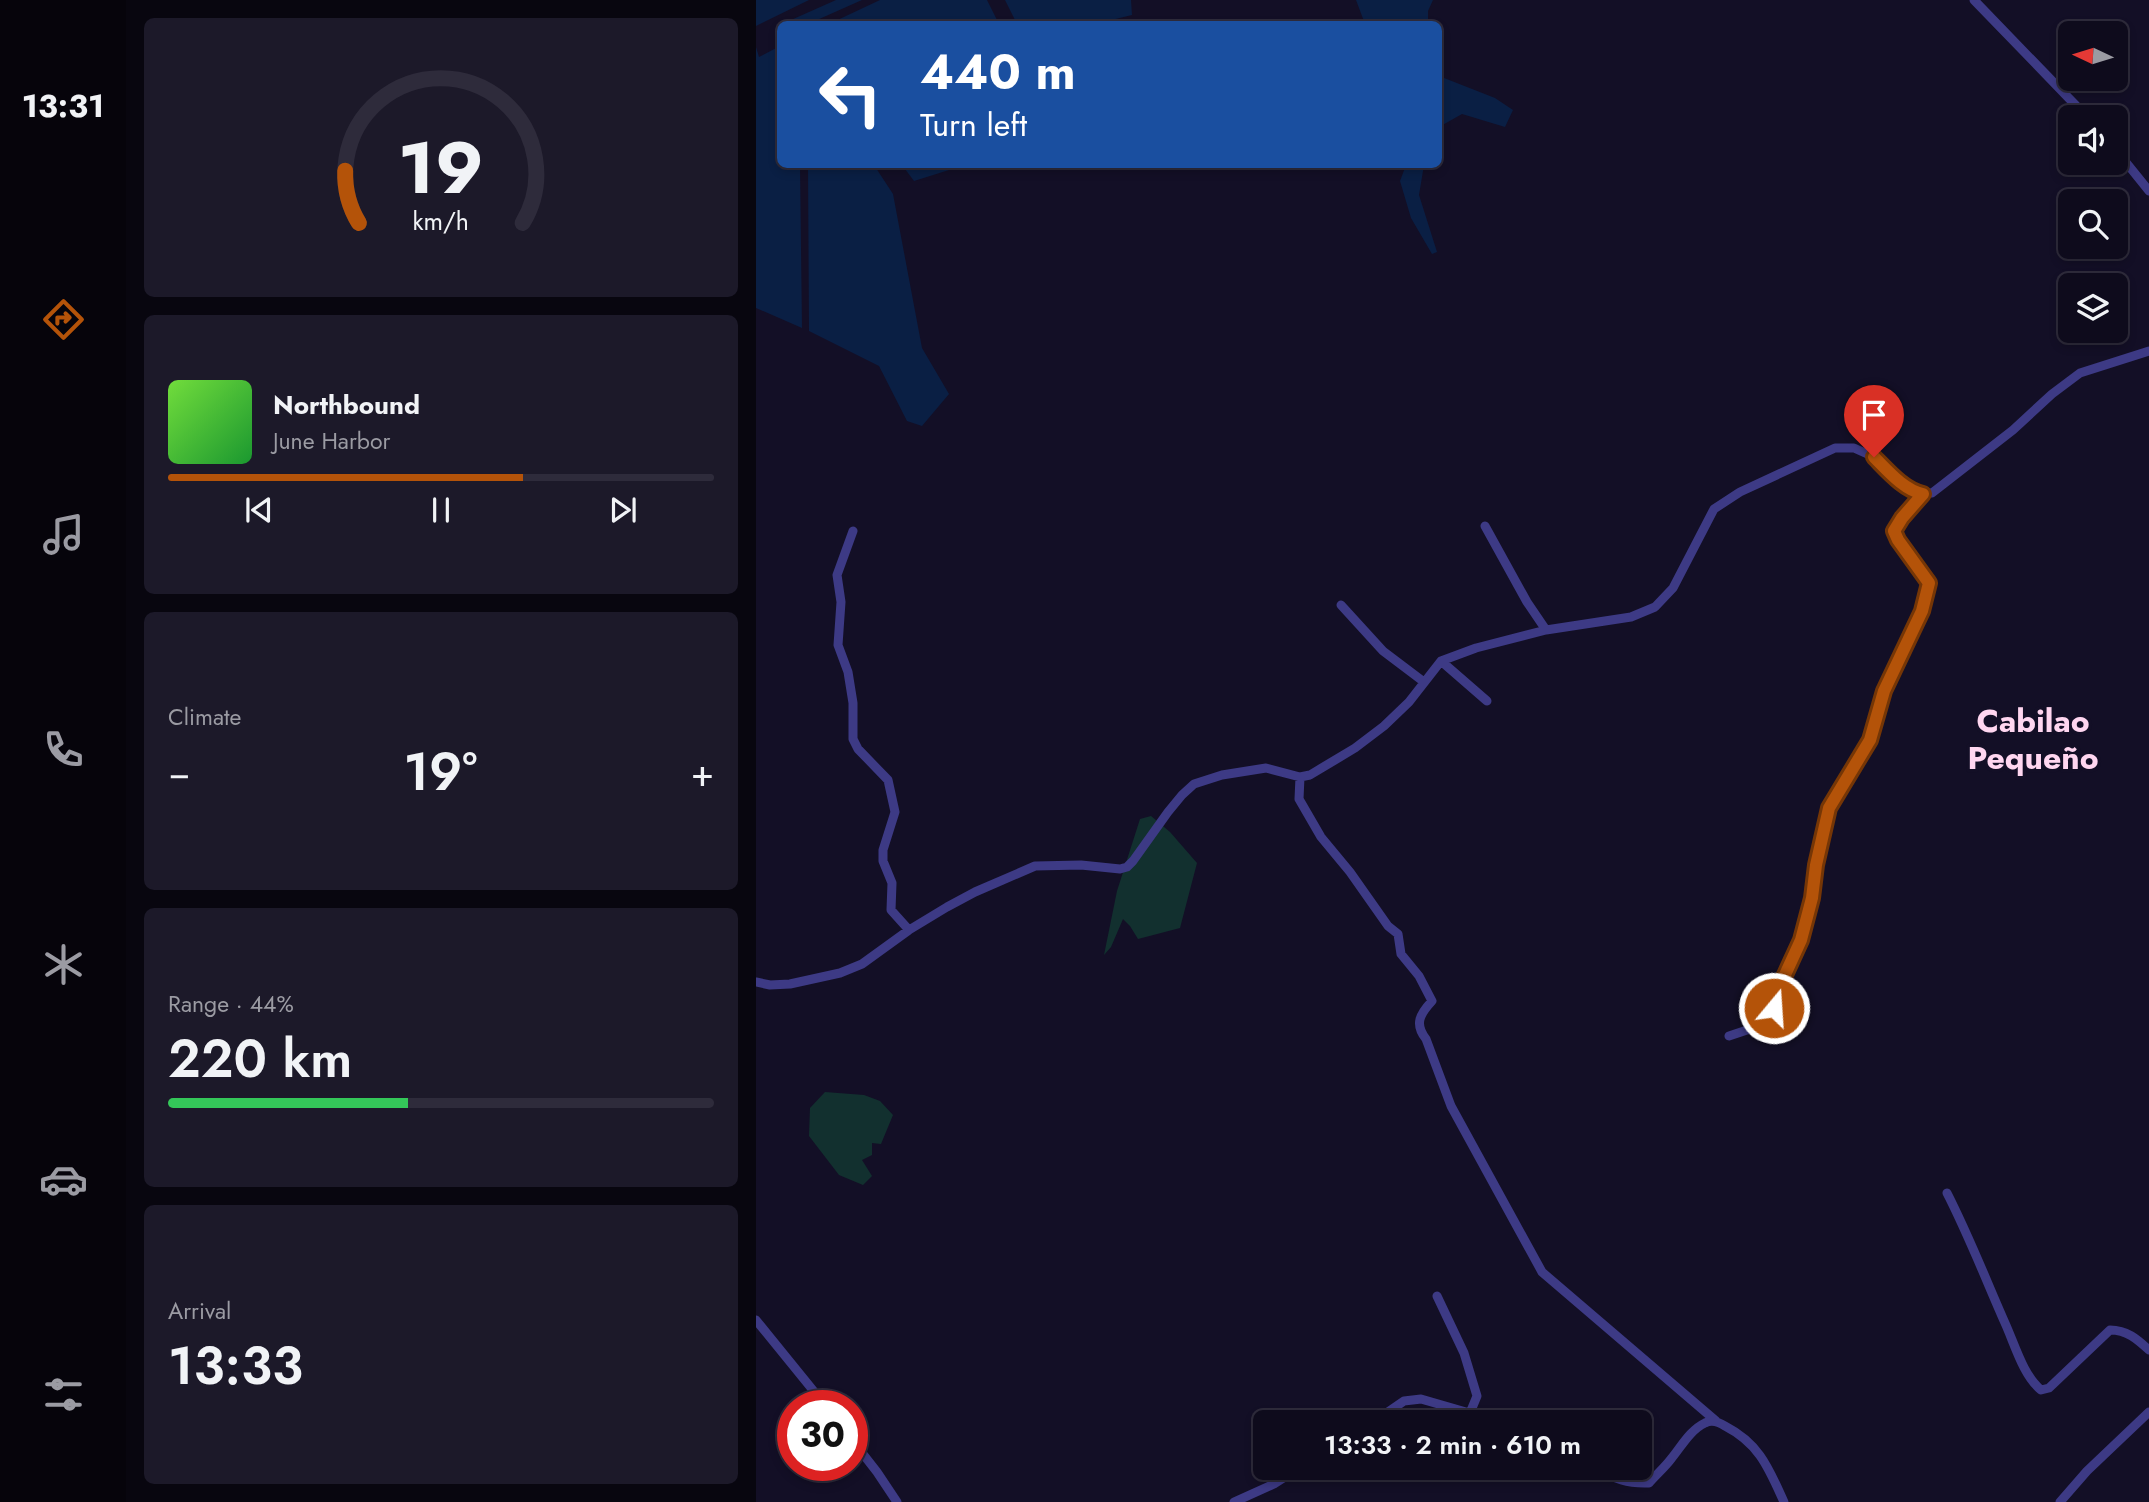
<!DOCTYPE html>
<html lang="en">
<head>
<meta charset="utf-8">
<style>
  body { margin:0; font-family:Jost,sans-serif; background:#1c1929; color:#f1f3f6; height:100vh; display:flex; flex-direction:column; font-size:26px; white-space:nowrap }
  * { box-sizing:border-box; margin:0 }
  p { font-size:23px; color:#9b9ba3 }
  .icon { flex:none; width:38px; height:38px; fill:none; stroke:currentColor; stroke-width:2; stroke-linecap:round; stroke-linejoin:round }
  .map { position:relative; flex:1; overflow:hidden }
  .panel { display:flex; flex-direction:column; gap:18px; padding:18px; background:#08060f; width:630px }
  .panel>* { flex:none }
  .guide { position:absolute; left:21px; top:21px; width:665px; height:147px; border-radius:10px; box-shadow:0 4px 10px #0003,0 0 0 2px #2e2b3b; background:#1a4fa0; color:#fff; overflow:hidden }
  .needle { width:46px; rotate:274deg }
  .buttons { position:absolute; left:1302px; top:21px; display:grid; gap:14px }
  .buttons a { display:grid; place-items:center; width:70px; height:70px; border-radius:10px; background:#0e0b1c; box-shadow:0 4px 10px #0003,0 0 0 2px #2e2b3b; font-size:35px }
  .speed { position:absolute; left:21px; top:1390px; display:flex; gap:14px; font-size:35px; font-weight:700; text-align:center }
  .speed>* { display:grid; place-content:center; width:91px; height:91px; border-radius:50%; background:#0e0b1c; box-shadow:0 4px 10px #0003,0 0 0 2px #2e2b3b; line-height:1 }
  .speed .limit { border:10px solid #d22; background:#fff; color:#111 }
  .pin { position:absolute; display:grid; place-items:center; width:60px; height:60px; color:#fff; margin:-72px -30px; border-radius:50% 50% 50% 0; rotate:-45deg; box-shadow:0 0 7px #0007 }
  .pin .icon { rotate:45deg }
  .me { position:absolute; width:77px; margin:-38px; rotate:18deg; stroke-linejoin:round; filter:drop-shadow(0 0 5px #0008) }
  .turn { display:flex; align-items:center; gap:24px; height:147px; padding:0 28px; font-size:32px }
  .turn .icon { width:91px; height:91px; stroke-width:2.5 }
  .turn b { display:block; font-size:49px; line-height:60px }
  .big { font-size:52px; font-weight:600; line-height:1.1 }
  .panel .card { flex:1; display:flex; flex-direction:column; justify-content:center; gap:10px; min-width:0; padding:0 24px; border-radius:10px; background:#1c1929 }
  .panel .dial { align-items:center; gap:0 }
  .dial svg { height:182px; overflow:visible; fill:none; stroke:#2e2b3b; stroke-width:7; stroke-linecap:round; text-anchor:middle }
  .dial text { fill:#f1f3f6; stroke:none }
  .song { display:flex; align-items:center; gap:21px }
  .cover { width:84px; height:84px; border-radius:10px; background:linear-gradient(135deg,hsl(100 70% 55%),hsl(130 70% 35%)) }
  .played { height:7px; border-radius:4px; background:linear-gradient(90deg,#b45309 65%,#2e2b3b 65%) }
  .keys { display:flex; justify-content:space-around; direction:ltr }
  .heat { display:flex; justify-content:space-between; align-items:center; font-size:38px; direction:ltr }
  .charge { height:10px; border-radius:5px; background:linear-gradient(90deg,#34c759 44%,#2e2b3b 0) }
  .trip { position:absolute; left:497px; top:1410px; width:399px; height:70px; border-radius:10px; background:#0e0b1c; box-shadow:0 4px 10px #0003,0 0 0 2px #2e2b3b; font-weight:600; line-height:70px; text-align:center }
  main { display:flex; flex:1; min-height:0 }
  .dock { display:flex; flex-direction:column; width:126px; justify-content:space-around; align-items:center; background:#06040b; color:#9b9ba3 }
  .dock .icon { width:49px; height:49px }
  .dock .current { color:#b45309 }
  .dock b { font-size:32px; color:#f1f3f6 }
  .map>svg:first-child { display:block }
</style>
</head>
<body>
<main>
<nav class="dock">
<b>13:31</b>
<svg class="icon current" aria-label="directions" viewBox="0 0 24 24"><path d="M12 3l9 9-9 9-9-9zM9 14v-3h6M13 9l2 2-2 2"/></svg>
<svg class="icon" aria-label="music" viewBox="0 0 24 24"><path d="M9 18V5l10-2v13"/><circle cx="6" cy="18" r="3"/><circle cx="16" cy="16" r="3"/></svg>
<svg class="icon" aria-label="phone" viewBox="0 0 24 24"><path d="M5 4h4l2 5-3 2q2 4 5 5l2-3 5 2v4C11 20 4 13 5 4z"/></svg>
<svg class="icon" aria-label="climate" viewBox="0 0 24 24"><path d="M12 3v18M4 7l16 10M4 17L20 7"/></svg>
<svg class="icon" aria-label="car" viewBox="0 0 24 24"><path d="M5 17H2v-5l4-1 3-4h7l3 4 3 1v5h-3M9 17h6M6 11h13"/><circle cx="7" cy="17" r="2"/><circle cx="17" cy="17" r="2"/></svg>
<svg class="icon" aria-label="filters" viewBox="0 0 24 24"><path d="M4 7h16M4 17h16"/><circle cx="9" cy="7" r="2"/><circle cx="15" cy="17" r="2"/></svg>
</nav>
<section class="panel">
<div class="card dial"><svg viewBox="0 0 100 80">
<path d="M14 69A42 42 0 1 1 86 69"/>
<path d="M14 69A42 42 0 0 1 8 46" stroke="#b45309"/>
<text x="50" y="56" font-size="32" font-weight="700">19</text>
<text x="50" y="72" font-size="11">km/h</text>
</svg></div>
<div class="card">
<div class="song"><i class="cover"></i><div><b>Northbound</b><p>June Harbor</p></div></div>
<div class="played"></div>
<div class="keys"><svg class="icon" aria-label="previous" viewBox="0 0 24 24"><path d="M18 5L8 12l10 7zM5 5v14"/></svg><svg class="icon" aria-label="pause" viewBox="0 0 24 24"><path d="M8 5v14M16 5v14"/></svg><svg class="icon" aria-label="next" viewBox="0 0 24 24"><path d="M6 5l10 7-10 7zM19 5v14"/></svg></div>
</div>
<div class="card"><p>Climate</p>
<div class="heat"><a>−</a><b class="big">19°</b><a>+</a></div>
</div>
<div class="card"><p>Range · 44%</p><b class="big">220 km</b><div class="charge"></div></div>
<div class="card"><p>Arrival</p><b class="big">13:33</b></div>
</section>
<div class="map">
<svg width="1393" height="1502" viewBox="0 0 1393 1502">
  <rect width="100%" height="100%" fill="#130f26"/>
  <!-- green -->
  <path fill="#12302f" d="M395,816l19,16 27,31 -17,65 -42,11 -8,-13 -7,-7 -12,28 -7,8 13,-64 23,-72z
    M69,1092l39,3 16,6 13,14 -12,29 -9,-1v12l-10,5 10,16 -9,9 -24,-10 -30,-39 1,-28z"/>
  <!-- water -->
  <path fill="#0a1f44" d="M0,0h53l-53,26z
    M80,0h26l-54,24h-26z
    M124,0h107l12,24h-170z
    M249,0h126l1,15 -37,9h-78z
    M600,0h77l-5,11v13h-63z
    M24,46v118l20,1 2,163 -46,-20v-261l3,10z
    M683,76l56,22 18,12 -8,17 -43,-13 -23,13z
    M52,165h66l19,29 29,154 27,46 -27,32 -15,-5 -28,-55 -70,-35z
    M146,165h63l-51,16z
    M650,165h18l-5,30 18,57 -5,2 -21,-36 -11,-37z"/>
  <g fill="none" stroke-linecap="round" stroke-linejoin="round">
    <!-- minor -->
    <path stroke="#3d3a85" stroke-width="9" d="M1218,0l113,117
      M1360,150l33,41
      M729,526l42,76 19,28
      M97,531l-16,44 4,27 -3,43 10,27 5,31v36l5,10 30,31 7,32 -12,38v11l9,22 -1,27 18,20
      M585,605l42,46 41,31
      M685,661l46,40
      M544,777l-1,22 22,38 29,35 38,54 10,8 3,20 18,22 13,25c-12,13 -18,23 -6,38l25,67 91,166 174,149
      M0,982l14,3 20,-1 50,-11 22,-9 47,-34 38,-23 28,-15 60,-26 46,-1 39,4 7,-2 6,-6 35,-49 14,-17 12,-11 28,-9 44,-7 34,9 10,-2 45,-27 29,-22 25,-24 32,-41 35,-13 70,-18 85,-13 24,-10 18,-19 41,-79 26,-17 95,-44h19l20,9 23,22 19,13 16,1 81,-63 39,-36 28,-21 69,-22
      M973,1036l30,-10 15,-18 10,-31 17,-38 28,-131 41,-68 14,-49 38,-80 7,-28 -31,-43 -5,-9c9,-14 21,-24 30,-37
      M1191,1193c22,43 39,87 58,130 10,22 18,52 36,67l8,-2 61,-58c17,0 27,9 39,20
      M681,1296l27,57 13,43 -7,17
      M0,1320l69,85
      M616,1423l32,-22 17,-2 83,24
      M96,1440l25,32 20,30
      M840,1468c18,11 32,16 53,15 7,-8 16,-16 22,-24 10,-12 19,-29 34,-36 7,-4 14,-1 20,3 35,18 44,43 59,76
      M478,1502l40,-18 25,-16
      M1304,1502l27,-31 62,-59"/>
  </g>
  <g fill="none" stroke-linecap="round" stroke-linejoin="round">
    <defs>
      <path id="route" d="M1018,1008l10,-31 17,-37 11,-42 4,-33 13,-57 41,-68 14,-49 38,-80 7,-28 -31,-43 -4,-9 8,-13 21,-24c-19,-4 -35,-23 -49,-37"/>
    </defs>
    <!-- route casing -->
    <use href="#route" stroke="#753606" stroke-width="18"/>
    <!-- route -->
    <use href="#route" stroke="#b45309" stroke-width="12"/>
  </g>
  <g text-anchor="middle" stroke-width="7" stroke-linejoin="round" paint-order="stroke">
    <!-- quarter labels -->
    <g font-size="32" font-weight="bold" fill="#ffd6f0" stroke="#130f26">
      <text x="1277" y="732">Cabilao<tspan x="1277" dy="37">Pequeño</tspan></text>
    </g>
  </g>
</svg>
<div class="buttons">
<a><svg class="needle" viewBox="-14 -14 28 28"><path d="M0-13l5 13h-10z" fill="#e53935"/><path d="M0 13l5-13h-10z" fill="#9b9ba3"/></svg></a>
<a><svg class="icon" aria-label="sound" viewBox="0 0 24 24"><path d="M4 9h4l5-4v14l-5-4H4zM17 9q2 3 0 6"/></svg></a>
<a><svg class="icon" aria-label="search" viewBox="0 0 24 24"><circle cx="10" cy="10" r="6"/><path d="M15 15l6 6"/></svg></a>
<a><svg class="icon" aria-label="layers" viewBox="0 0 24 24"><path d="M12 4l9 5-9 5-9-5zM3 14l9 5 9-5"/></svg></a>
</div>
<div class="speed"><div class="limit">30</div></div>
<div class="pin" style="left:1118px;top:457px;background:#d93025"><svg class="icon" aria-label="arrive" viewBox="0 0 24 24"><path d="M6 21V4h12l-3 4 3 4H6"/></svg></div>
<svg class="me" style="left:1018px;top:1008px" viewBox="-20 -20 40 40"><circle r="17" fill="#b45309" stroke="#fff" stroke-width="3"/><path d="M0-11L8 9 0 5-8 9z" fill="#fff"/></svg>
<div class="trip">13:33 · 2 min · 610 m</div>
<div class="guide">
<div class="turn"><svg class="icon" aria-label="left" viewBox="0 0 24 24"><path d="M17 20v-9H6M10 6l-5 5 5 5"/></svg><div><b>440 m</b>Turn left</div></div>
</div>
</div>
</main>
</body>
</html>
